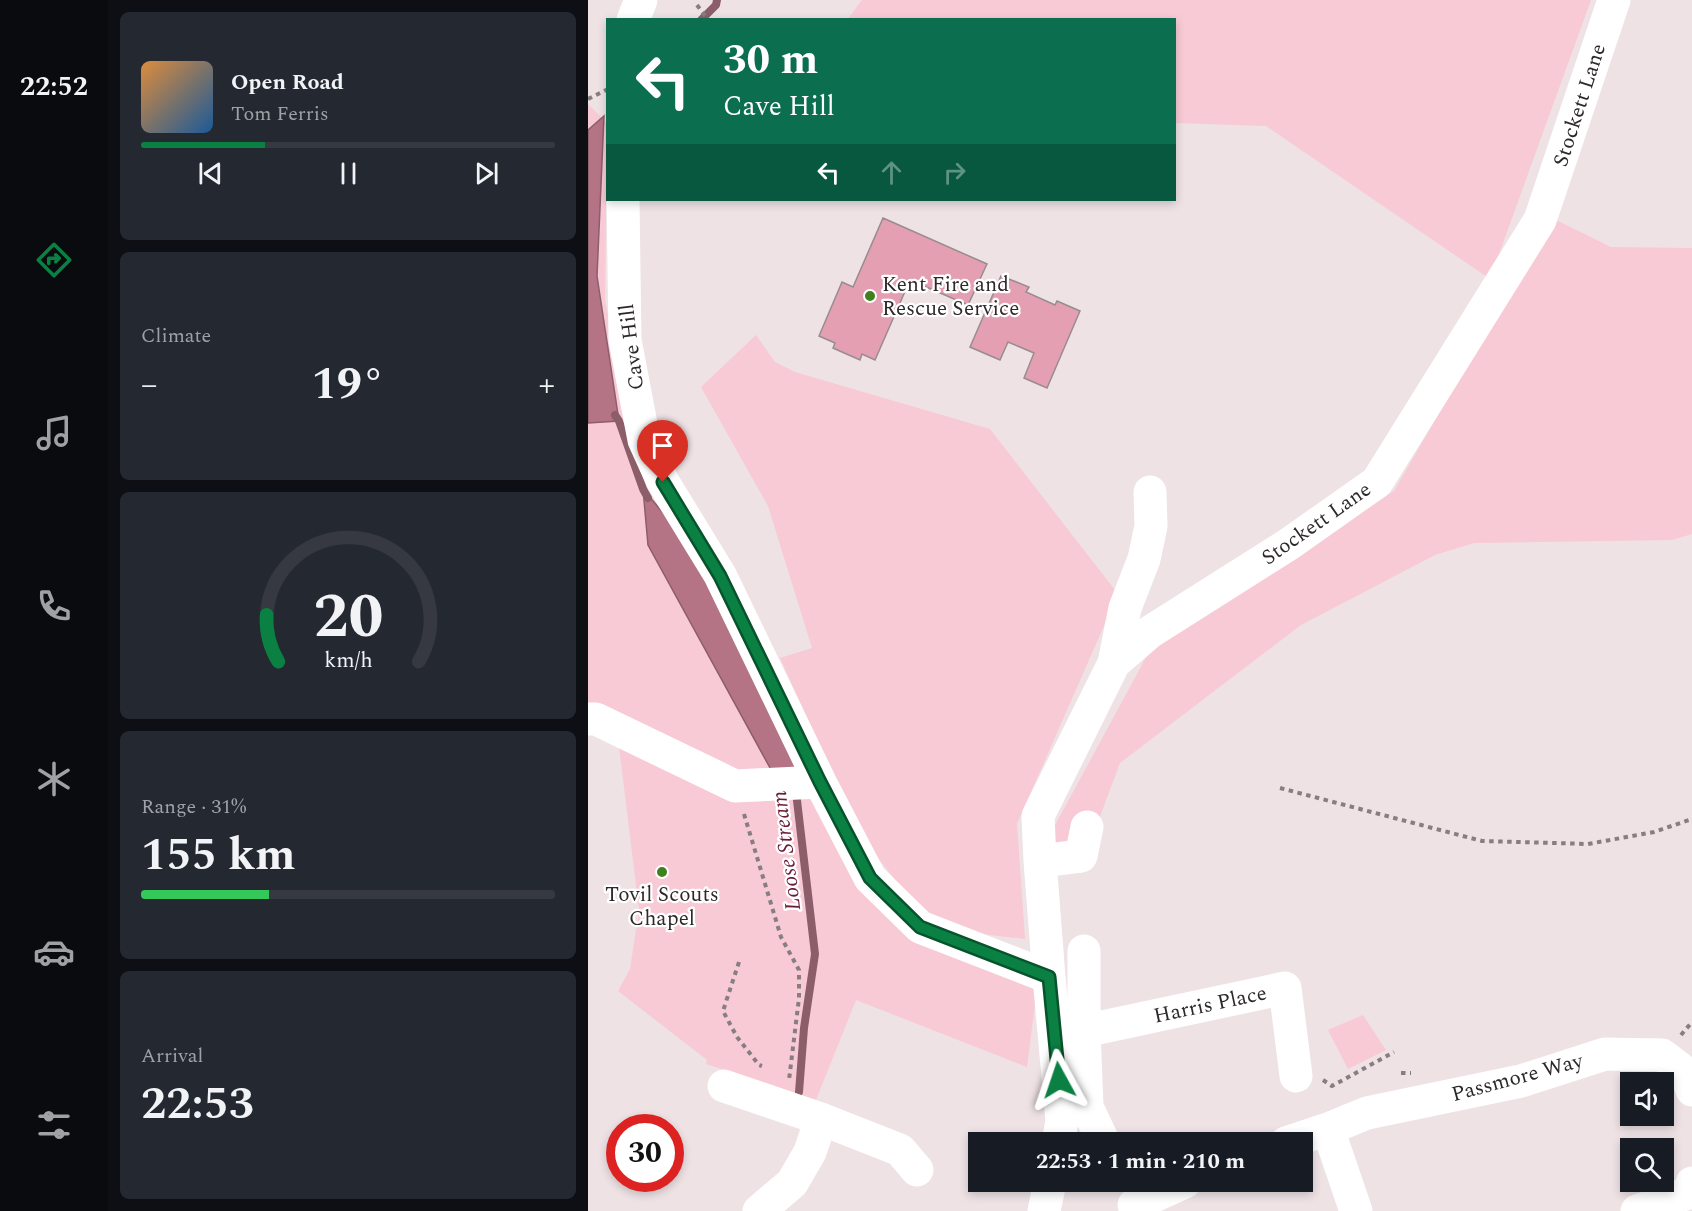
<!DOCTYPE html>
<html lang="en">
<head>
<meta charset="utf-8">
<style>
  body { margin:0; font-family:Spectral,serif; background:#242831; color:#f1f3f6; height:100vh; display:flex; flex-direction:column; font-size:22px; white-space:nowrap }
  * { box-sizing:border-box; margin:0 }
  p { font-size:20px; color:#9ea1a6 }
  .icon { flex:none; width:33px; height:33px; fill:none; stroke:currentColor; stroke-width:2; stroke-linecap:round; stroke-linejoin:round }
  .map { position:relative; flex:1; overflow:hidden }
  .panel { display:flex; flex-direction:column; gap:12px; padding:12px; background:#0d0f14; width:480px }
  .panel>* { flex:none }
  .guide { position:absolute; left:18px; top:18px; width:570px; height:183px; border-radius:0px; box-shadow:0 3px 9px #0003; background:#0b6e4f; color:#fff; overflow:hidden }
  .buttons { position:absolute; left:1032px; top:1072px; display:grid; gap:12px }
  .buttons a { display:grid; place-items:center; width:54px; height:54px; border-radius:0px; background:#171b24; box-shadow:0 3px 9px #0003; font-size:30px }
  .speed { position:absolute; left:18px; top:1114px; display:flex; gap:12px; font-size:30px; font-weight:700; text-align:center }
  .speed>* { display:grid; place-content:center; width:78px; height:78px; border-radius:50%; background:#171b24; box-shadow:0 3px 9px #0003; line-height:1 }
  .speed .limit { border:9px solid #d22; background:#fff; color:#111 }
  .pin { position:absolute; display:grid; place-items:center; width:51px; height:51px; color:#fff; margin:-62px -26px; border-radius:50% 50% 50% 0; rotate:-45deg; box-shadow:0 0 6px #0007 }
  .pin .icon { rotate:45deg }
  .me { position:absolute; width:66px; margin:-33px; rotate:355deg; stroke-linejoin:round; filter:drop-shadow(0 0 4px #0008) }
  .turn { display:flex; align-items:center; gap:21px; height:126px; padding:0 18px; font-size:27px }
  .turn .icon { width:78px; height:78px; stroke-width:2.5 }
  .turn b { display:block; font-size:42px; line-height:51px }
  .lanes { display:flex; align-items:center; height:57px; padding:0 18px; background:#0003; justify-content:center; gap:30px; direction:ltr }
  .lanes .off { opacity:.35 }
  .big { font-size:45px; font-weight:700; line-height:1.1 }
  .panel .tile { flex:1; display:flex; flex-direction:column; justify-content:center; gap:9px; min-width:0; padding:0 21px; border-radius:9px; background:#242831 }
  .panel .dial { align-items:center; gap:0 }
  .dial svg { height:156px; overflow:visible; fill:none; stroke:#363941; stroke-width:7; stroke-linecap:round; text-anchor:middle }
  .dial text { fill:#f1f3f6; stroke:none }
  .song { display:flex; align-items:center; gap:18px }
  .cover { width:72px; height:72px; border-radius:9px; background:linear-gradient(135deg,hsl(30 70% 55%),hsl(210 70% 35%)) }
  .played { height:6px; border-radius:3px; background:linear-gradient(90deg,#0b8043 30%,#363941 30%) }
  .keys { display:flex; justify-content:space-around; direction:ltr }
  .heat { display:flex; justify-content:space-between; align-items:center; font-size:33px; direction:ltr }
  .charge { height:9px; border-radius:4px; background:linear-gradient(90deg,#34c759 31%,#363941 0) }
  .trip { position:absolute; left:380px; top:1132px; width:345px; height:60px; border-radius:0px; background:#171b24; box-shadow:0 3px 9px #0003; font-weight:700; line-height:60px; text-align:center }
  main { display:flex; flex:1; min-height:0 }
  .menu { display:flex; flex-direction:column; width:108px; justify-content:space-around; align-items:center; background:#090b0e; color:#9ea1a6 }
  .menu .icon { width:42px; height:42px }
  .menu .on { color:#0b8043 }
  .menu b { font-size:27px; color:#f1f3f6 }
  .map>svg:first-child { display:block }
</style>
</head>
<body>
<main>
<nav class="menu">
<b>22:52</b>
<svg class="icon on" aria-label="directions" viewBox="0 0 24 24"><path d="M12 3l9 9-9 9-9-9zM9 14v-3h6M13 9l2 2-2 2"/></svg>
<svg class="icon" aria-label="music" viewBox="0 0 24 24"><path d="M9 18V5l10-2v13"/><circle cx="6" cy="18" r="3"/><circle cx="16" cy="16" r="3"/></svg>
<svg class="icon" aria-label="phone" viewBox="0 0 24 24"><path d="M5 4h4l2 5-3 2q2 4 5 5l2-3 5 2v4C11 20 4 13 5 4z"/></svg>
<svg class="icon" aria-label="climate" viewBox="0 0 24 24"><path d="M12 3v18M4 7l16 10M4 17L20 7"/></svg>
<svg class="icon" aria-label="car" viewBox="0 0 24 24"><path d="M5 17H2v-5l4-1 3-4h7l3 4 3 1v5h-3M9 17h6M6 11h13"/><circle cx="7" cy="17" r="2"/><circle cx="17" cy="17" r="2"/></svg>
<svg class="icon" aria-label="filters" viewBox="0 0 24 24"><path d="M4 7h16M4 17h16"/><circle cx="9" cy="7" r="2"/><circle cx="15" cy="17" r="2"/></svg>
</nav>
<section class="panel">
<div class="tile">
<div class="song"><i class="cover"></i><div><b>Open Road</b><p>Tom Ferris</p></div></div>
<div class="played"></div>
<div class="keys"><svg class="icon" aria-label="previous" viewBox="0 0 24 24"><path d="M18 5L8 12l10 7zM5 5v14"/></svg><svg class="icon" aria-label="pause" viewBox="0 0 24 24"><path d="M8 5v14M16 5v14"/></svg><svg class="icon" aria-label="next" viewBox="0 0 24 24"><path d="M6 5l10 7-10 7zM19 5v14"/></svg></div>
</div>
<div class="tile"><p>Climate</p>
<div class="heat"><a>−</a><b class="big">19°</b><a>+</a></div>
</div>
<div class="tile dial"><svg viewBox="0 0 100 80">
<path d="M14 69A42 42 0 1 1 86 69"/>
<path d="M14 69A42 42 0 0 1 8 45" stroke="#0b8043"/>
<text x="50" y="56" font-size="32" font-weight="700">20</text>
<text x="50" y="72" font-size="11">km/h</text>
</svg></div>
<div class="tile"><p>Range · 31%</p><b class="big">155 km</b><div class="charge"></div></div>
<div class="tile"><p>Arrival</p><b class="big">22:53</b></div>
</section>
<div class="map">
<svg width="1104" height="1211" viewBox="0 0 1104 1211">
  <rect width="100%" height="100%" fill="#eee2e5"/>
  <!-- green -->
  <path fill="#f8cad5" d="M274,0h729l-101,279 -224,-153 -91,-3 -1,-103h-327z
    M0,104l19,19 -2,177 24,123 32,75 -13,47 238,372 151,72 -10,78 -171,-67 -40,100 -110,-36 1,-4 -89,-69 12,-22 9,-59 -23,-188 -28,-10z
    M964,218l59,29 81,1v286l-20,6 -198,3 -39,12 -134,70 -181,138 -34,91 -39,-14 103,-190 244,-159z
    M168,335l19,27 20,10 195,57 128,165 -101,230 8,115 -70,-8 -40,-26 -55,-70 -80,-177 32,-10 -44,-142 -67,-119z
    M775,1015l23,35 -38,19 -20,-39z"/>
  <!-- water -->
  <path fill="#b57486" stroke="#8c5e6a" stroke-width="1.5" d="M16,116l-7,160 22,145 -31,2v-293z
    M55,489l42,50 124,235 -34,3 -127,-232z"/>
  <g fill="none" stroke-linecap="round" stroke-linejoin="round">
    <!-- stream -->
    <path stroke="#8c5e6a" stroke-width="8" d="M113,20l15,-15 1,-5
      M27,415l4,6 24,68 5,9
      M208,792l19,162 -11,74 -5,64"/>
  </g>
  <!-- building -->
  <path fill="#e4a0b2" stroke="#978c8e" stroke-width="1.5" d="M295,218l104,46 -19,41 -58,-25 -35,80 -13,-6 -2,6 -27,-12 2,-5 -16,-7 23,-54 11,5z
    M413,276l28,11 -3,5 29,13 2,-4 23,10 -33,77 -23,-10 10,-25 -26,-11 -8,18 -30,-13z"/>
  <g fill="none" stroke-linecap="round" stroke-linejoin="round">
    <!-- path -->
    <path stroke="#867e80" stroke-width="4" stroke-dasharray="4.5 4.5" stroke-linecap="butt" d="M109,5l11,15
      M0,99l20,-10
      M692,788l202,53 106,3 66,-12 38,-13
      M156,814l37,123 18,33v28l-10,82
      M151,962l-16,49 14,26 22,28 3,1
      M1093,1035l11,-13
      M813,1073h10
      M735,1080l9,6 62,-34"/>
    <!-- minor -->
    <path stroke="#fff" stroke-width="33" d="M45,20l8,-20
      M35,200l2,140 19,100 19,42 57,93 100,207 50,96 50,49 129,50
      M526,663l11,-55 19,-49 7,-33 -1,-34
      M0,719h8l139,67 85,-4
      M452,861l41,-5 6,-29
      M496,951v80l3,76 17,36
      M496,1031l201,-43 11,88
      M136,1086l97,33 79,31 17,20
      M470,1143l4,-22 -13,-144 -9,-116 -2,-45 76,-153 36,-31 139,-88 88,-62 163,-262 74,-220
      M698,1143l42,-14
      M546,1205l51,-23
      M171,1211l33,-28 18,-31 11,-33
      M456,1211l6,-29
      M768,1211l-28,-82 39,-16 154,-32 84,-27 57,1 24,18 6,17
      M1049,1211l54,-19 1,-9"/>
  </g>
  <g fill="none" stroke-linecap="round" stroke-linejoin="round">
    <defs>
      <path id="route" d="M75,482l57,94 100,206 50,96 50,49 129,50 10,103"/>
    </defs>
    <!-- route casing -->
    <use href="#route" stroke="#07532c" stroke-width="15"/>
    <!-- route -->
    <use href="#route" stroke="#0b8043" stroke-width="10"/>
  </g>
  <!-- markers -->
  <g fill="#41801e" stroke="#fff" stroke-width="2">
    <circle cx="282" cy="296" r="6"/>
    <circle cx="74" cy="872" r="6"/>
  </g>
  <g text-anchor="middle" stroke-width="4.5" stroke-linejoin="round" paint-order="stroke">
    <!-- street labels -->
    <g font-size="21" fill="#2d292a" stroke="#fff">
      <text transform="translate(991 105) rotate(-72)" y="7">Stockett Lane</text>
      <text transform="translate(43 347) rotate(-97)" y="7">Cave Hill</text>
      <text transform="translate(728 523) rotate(-35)" y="7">Stockett Lane</text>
      <text transform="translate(622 1004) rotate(-12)" y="7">Harris Place</text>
      <text transform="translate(929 1077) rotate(-15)" y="7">Passmore Way</text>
    </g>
    <!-- poi labels -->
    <g font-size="21" fill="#2d292a" stroke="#fff" text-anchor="start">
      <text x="294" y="291">Kent Fire and<tspan x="294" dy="24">Rescue Service</tspan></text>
      <text x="74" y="901" text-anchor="middle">Tovil Scouts<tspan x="74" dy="24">Chapel</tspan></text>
    </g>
    <!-- water labels -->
    <g font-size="22" font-style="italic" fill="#6a1b39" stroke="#fff">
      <text transform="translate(197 851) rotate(-97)" y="8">Loose Stream</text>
    </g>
  </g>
</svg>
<div class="buttons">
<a><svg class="icon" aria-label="sound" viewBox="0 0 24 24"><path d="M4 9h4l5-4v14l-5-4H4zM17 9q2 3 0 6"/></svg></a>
<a><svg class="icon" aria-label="search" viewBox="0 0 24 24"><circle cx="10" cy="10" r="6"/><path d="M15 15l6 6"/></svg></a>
</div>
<div class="speed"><div class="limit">30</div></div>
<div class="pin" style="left:75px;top:482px;background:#d93025"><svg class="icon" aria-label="arrive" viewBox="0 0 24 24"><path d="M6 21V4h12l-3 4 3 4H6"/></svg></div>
<svg class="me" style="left:471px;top:1080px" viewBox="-20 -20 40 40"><path d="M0-17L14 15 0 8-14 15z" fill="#0b8043" stroke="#fff" stroke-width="4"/></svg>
<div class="trip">22:53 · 1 min · 210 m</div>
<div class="guide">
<div class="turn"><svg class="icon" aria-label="left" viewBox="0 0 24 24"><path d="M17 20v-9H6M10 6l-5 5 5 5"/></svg><div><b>30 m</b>Cave Hill</div></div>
<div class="lanes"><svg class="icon" aria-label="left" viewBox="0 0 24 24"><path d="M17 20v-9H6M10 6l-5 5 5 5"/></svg><svg class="icon off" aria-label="ahead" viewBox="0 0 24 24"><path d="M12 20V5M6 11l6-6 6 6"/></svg><svg class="icon off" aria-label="right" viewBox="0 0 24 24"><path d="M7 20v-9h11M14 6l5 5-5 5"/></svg></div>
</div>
</div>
</main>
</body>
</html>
